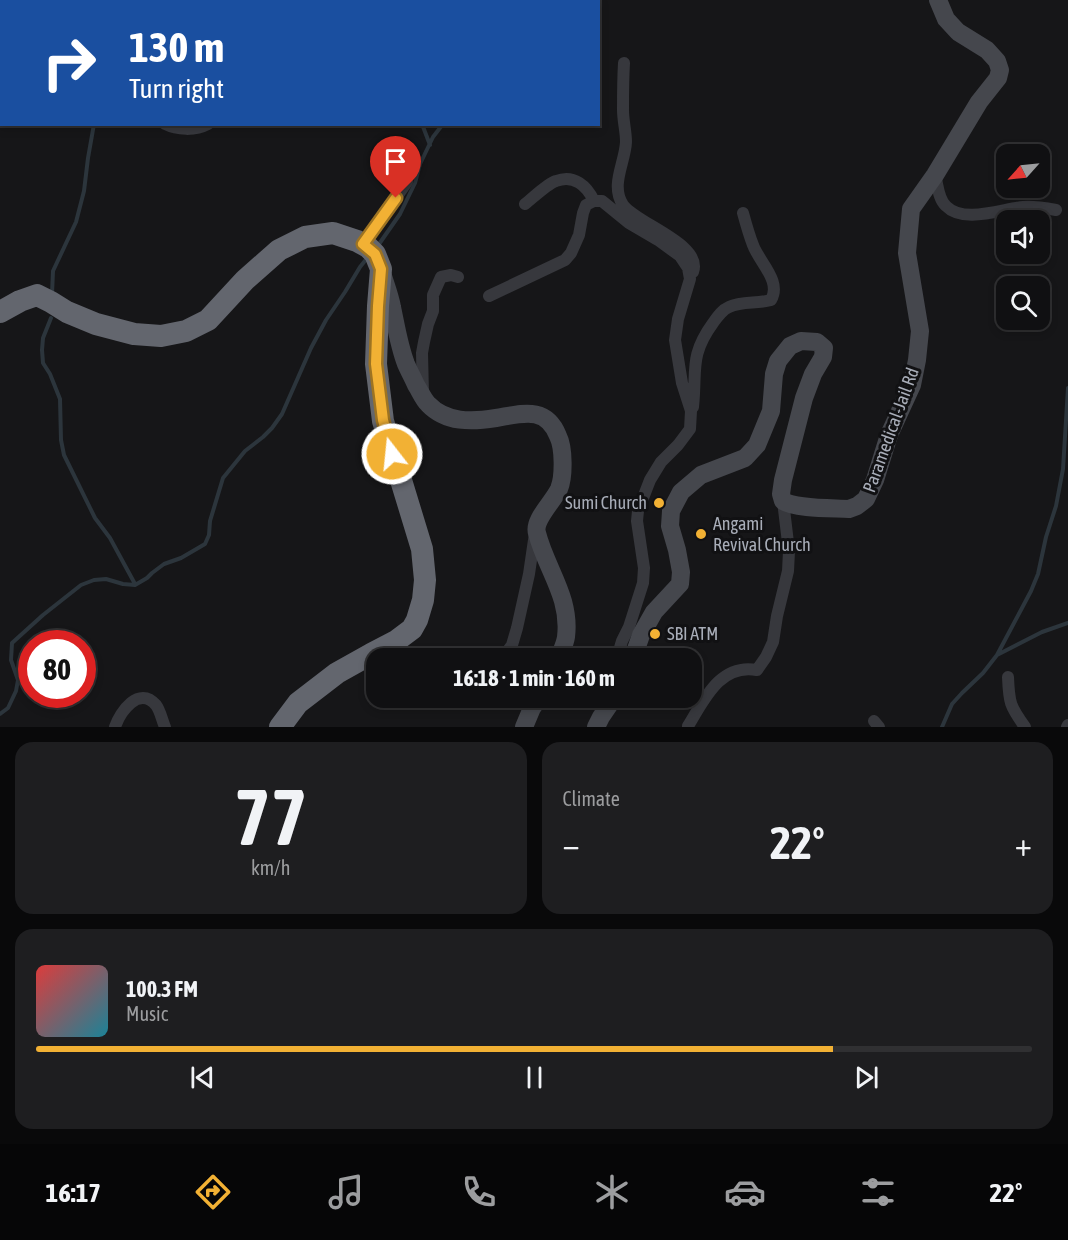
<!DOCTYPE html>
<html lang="en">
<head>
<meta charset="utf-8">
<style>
  body { margin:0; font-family:"Asap Condensed",sans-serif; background:#1e1e20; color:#f1f3f6; height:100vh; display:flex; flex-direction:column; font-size:22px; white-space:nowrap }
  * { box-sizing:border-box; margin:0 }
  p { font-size:20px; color:#9c9d9f }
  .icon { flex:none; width:33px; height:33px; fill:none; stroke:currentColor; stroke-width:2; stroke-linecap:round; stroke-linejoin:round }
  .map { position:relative; height:727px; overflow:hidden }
  .details { display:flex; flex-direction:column; gap:15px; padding:15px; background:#09090a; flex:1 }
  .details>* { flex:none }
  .guide { position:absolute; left:0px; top:0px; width:600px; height:126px; box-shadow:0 3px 9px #0003,0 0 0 2px #303032; background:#1a4fa0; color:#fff; overflow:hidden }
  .needle { width:39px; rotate:243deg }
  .tools { position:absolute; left:996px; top:144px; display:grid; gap:12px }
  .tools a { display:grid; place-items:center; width:54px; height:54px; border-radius:12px; background:#101012; box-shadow:0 3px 9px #0003,0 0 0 2px #303032; font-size:30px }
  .speed { position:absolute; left:18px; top:630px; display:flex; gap:12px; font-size:30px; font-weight:700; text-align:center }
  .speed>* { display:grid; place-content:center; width:78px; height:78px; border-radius:50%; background:#101012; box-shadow:0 3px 9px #0003,0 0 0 2px #303032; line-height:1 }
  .speed .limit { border:9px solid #d22; background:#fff; color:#111 }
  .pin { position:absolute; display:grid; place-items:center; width:51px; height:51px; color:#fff; margin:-62px -26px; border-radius:50% 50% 50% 0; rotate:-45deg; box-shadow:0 0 6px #0007 }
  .pin .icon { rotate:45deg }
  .me { position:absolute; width:66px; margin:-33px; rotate:344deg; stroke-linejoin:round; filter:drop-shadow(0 0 4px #0008) }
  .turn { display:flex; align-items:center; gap:21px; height:126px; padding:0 30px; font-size:27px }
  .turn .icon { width:78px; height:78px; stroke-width:2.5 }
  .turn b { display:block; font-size:42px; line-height:51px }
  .big { font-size:45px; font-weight:700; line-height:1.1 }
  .details .tile { flex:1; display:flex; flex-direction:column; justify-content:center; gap:9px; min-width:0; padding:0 21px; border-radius:18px; background:#1e1e20 }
  .details .dial { align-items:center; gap:0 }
  .dial b { font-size:78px; line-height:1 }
  .song { display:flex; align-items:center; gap:18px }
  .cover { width:72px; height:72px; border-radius:9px; background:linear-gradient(135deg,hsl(0 70% 55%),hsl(190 70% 35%)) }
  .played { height:6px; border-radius:3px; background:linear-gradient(90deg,#f2b134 80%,#303032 80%) }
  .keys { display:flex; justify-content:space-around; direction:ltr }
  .heat { display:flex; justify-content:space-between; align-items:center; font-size:33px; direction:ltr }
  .details .tiles { flex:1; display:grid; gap:15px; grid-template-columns:1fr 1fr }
  .tile:last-child { grid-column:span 2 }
  .trip { position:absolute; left:366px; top:648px; width:336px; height:60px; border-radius:18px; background:#101012; box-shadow:0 3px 9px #0003,0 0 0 2px #303032; font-weight:700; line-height:60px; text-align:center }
  .dock { display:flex; height:96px; justify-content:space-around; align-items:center; background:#060607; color:#9c9d9f }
  .dock .icon { width:42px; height:42px }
  .dock .current { color:#f2b134 }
  .dock b { font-size:27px; color:#f1f3f6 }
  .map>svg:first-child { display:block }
</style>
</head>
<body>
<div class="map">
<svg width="1068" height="727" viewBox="0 0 1068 727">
  <rect width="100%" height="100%" fill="#161618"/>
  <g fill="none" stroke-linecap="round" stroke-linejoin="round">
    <!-- stream -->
    <path stroke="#2c353c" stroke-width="4" d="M364,0v2
      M577,2v-2
      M422,124l8,21
      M377,247l23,-33 15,-31 5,-19 13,-27 10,-13
      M52,294l1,-23 23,-49 8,-31 4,-33 6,-34
      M51,318l-8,20 -1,12 1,13 7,11 10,25 1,41 3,15 31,63 15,20 25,46
      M997,655l45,-23 26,-9
      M0,714l8,-6 8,-17 2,-11 -7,-20 1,-17 31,-28 38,-30 13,-5 12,-1 17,5 12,1 12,-7 5,-5 12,-9 17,-6 24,-14 4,-9 1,-14 13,-43 22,-27 18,-14 9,-9 10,-14 29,-66 15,-28 19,-28 15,-25 8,-10
      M942,727l10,-23 10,-11 21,-20 14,-18 34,-64 7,-17 8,-37 10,-31 7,-37 5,-81"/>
    <!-- street -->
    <path stroke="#37383d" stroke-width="12" d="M99,0l1,2
      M263,2v-2
      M624,63c-1,16 -1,31 -1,47 0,11 3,21 3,32 -1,21 -16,43 -3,63 14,19 80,39 70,67
      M165,124c12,6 30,7 43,0
      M935,175c3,10 3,24 11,31 17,18 56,3 77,1 11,-1 22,1 33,3
      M525,204c9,-7 22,-20 31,-23 18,-7 31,5 38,20
      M363,244l44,-62
      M489,296l76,-36 6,-7 8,-18 4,-22 3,-8 8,-4h8l27,22 29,17 22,16 8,12 2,11 -12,40 -3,21 7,43 9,28 -1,18 -12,16 -17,17 -11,18 -12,31 -1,10 7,47 -1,15 -14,44 -7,14 -5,17
      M423,394l-1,-41 2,-11 4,-18 5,-13v-16l8,-18 10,-2 7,2
      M693,407c4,-37 -4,-51 20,-84 5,-7 9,-13 16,-16 13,-6 28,-3 42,-7 11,-19 -12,-38 -18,-55 -4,-10 -7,-21 -10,-32
      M500,658l4,-2 8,-11 5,-17 12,-54 6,-41
      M1008,677c1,26 2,29 17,50
      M874,721l5,6
      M688,726c16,-26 32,-63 69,-56l9,-13 7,-15 4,-26 11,-45 1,-20 -6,-50
      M115,727c5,-15 24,-42 41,-22 4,5 6,15 9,22
      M1067,727l1,-2"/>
    <!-- secondary -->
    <path stroke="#45474d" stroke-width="18" d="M383,276c3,10 7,20 9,31 4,19 7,39 14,57 3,7 7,14 10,21 4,6 7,14 12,19 18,19 44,18 68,14 25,-4 50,-13 62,18 6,12 6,41 1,53 -6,13 -26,31 -22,44 9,36 34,64 29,104 -1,7 -5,15 -7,21
      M633,658l8,-23 13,-23 26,-28 1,-12 -4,-22 -7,-24 1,-15 10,-19 20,-17 44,-17 12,-13 14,-34 3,-37 4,-13 12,-15 11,-5 16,1 7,6 -1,9 -10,17 -9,24 -21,82 -2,14 2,7c13,8 49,7 66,8l8,-3 9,-7 9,-19 14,-45 23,-50 5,-25 3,-29 -13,-78 4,-44 24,-34 44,-73 19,-24 2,-8 -3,-9 -10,-11 -29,-18 -12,-13 -8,-19
      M524,727l8,-19 7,-10
      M596,727l5,-10 13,-19"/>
    <!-- highway -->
    <path stroke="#63666e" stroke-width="22" d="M0,312l20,-11 17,-6 14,7 16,10 29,12 38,10 27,2 25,-5 22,-11 37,-40 34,-30 26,-13 28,-4 24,8 11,6 7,7 6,15 -3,37 -2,58 7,57 39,128 3,31 -2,20 -6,20 -5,9 -16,12 -25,13 -34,19 -39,30 -18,24"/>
  </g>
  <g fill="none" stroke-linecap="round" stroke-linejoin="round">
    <defs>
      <path id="route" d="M392,454l-9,-34 -7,-56 2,-58 3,-37 -6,-15 -12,-10 33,-46"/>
    </defs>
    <!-- route casing -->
    <use href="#route" stroke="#9d7322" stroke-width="15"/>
    <!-- route -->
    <use href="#route" stroke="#f2b134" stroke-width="10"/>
  </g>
  <!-- markers -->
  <g fill="#f2b134" stroke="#111113" stroke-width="2">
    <circle cx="659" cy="503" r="6"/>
    <circle cx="701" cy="534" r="6"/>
    <circle cx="655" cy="634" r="6"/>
  </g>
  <g text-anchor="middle" stroke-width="6" stroke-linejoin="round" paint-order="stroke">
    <!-- street labels -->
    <g font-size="18" fill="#a8adb8" stroke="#111113">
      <text transform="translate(891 430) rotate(-70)" y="6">Paramedical-Jail Rd</text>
    </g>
    <!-- poi labels -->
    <g font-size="18" fill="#a8adb8" stroke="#111113" text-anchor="start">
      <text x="647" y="509" text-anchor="end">Sumi Church</text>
      <text x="713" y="530">Angami<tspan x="713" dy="21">Revival Church</tspan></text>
      <text x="667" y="640">SBI ATM</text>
    </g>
  </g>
</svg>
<div class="tools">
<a><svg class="needle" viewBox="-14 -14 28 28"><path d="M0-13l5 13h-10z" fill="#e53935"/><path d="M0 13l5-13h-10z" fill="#9c9d9f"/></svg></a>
<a><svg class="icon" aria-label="sound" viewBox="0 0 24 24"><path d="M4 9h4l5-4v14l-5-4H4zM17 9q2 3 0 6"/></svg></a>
<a><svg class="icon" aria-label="search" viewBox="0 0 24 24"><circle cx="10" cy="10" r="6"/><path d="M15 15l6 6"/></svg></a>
</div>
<div class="speed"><div class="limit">80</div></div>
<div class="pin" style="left:396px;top:198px;background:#d93025"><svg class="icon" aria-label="arrive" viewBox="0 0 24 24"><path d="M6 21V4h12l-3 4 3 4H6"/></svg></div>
<svg class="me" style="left:392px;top:454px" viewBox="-20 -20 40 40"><circle r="17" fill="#f2b134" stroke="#fff" stroke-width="3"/><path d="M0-11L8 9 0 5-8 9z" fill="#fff"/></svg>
<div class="trip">16:18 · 1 min · 160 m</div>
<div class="guide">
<div class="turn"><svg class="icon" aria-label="right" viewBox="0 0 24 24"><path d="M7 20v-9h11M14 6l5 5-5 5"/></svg><div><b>130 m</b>Turn right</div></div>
</div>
</div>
<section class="details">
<div class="tiles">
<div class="tile dial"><b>77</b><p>km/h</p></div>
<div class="tile"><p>Climate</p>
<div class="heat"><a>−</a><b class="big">22°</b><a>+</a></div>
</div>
<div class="tile">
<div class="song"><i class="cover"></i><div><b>100.3 FM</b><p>Music</p></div></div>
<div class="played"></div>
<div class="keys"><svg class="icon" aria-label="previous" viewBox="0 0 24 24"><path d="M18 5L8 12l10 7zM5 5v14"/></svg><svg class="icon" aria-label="pause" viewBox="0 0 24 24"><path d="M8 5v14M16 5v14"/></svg><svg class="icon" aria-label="next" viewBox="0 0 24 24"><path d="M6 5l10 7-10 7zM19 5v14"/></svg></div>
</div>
</div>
</section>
<nav class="dock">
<b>16:17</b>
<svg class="icon current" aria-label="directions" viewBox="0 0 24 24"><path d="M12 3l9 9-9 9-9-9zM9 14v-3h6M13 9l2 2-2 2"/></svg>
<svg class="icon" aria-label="music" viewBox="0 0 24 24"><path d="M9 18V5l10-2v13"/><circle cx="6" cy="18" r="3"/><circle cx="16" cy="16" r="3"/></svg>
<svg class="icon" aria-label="phone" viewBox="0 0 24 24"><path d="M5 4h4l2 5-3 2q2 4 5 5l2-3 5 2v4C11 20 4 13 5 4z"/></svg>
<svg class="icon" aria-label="climate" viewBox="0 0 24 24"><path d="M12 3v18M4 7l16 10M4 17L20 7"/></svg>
<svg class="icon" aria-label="car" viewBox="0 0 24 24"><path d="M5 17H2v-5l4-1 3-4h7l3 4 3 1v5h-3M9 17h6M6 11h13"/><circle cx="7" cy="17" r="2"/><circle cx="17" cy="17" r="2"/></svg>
<svg class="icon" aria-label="filters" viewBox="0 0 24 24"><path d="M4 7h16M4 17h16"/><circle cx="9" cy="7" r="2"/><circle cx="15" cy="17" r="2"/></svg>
<b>22°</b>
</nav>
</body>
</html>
